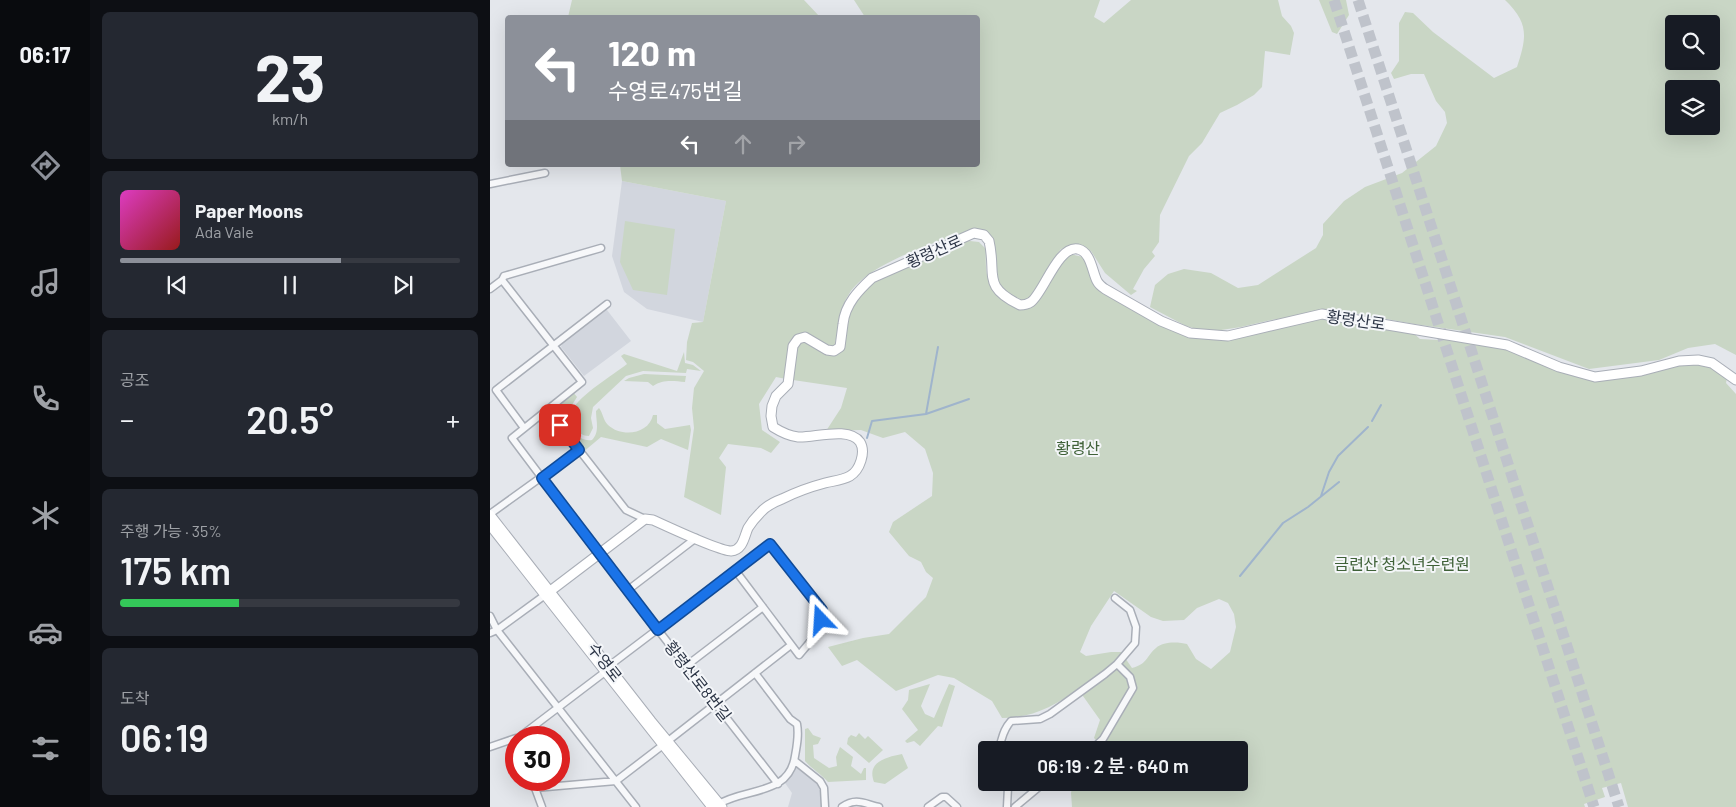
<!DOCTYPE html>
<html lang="ko">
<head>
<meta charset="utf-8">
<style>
  body { margin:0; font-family:Barlow,"Noto Sans KR",sans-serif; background:#242831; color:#f1f3f6; height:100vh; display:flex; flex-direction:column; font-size:19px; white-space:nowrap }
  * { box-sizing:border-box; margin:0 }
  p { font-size:16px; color:#9ea1a6 }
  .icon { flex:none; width:28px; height:28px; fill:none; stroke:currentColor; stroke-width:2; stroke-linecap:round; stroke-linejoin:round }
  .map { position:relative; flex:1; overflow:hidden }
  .drawer { display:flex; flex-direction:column; gap:12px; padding:12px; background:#0d0f14; width:400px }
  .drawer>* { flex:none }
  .hud { position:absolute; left:15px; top:15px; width:475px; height:152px; border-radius:5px; box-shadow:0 5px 20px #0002; background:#8c9099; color:#fff; overflow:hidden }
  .buttons { position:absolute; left:1175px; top:15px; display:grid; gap:10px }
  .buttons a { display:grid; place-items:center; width:55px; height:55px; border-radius:5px; background:#171b24; box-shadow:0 5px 20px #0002; font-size:25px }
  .speed { position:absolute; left:15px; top:726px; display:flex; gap:10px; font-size:25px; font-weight:700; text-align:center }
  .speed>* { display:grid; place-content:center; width:65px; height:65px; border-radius:50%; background:#171b24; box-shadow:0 5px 20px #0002; line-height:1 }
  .speed .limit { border:8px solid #d22; background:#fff; color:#111 }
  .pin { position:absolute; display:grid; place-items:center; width:42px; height:42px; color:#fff; margin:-21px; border-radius:10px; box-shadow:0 2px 8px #0006 }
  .me { position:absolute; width:55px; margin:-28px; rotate:340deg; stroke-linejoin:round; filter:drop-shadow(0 0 4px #0008) }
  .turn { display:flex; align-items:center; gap:18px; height:105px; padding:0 20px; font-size:22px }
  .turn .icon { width:65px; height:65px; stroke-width:2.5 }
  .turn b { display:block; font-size:35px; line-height:42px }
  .lanes { display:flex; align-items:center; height:48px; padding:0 20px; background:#0003; justify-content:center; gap:25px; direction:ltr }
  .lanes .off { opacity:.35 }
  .big { font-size:38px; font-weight:600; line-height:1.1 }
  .drawer .tile { flex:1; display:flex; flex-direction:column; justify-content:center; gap:8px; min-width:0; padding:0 18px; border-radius:8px; background:#242831 }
  .drawer .dial { align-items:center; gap:0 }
  .dial b { font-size:65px; line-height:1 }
  .song { display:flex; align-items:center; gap:15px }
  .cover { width:60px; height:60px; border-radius:8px; background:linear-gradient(135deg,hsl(310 70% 55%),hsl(0 70% 35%)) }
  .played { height:5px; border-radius:2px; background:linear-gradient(90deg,#8c9099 65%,#363941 65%) }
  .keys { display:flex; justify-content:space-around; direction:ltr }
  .heat { display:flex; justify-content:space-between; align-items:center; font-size:28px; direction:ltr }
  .charge { height:8px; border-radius:4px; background:linear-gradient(90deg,#34c759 35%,#363941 0) }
  .trip { position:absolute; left:488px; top:741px; width:270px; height:50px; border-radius:5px; background:#171b24; box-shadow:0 5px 20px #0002; font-weight:600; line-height:50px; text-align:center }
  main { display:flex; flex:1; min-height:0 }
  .tabs { display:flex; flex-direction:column; width:90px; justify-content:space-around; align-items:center; background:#090b0e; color:#9ea1a6 }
  .tabs .icon { width:35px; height:35px }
  .tabs .on { color:#8c9099 }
  .tabs b { font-size:22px; color:#f1f3f6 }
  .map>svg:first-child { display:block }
</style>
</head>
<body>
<main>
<nav class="tabs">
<b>06:17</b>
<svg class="icon on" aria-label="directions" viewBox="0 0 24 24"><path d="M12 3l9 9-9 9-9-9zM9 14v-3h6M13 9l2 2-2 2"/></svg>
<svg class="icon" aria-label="music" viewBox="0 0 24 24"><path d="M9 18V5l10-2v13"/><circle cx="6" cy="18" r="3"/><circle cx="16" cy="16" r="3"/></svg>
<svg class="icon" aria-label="phone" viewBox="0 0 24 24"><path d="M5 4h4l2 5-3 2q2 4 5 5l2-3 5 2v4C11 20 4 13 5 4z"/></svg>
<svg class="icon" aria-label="climate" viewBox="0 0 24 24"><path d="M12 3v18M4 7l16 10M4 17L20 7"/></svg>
<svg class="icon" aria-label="car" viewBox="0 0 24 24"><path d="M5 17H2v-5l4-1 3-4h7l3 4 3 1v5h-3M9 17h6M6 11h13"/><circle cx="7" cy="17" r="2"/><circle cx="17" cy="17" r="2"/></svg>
<svg class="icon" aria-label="filters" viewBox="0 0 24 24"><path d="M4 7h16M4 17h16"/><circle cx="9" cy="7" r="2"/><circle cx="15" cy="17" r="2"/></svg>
</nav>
<section class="drawer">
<div class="tile dial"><b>23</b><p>km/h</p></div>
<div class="tile">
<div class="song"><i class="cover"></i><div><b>Paper Moons</b><p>Ada Vale</p></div></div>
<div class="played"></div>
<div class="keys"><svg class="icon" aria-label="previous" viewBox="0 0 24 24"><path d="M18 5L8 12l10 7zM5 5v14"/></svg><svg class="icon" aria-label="pause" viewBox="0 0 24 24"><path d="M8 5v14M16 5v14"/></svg><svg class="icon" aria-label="next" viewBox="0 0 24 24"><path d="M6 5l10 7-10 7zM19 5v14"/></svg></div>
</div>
<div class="tile"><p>공조</p>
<div class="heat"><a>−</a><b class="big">20.5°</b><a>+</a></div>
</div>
<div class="tile"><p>주행 가능 · 35%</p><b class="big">175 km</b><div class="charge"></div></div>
<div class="tile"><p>도착</p><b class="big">06:19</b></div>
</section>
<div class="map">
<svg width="1246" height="807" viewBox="0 0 1246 807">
  <rect width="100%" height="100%" fill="#e4e7ec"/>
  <!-- built -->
  <path fill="#d2d6de" d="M132,181l104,20 -23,121 -56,-13 -23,-17 -12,-36z
    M112,310h5l24,31 -47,35 -23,-29 2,-6z
    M307,766l22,16 4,9 2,16h-37l4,-14 -7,-10z"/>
  <!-- green -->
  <path fill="#c9d6c5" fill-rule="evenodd" d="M82,0h232l16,17h-252z
    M364,0h246l-6,17 10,6 27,-23h147l4,16 9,10 3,7 -4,22 -25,-4 -3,36 -8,8 -17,10 -17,8 -18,30 -13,13 -29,59 -1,27 -7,10 3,4 -11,13 -11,20 4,2 -6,4 -26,-22 -14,-22 -15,-6 -15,4 -13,18 -14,26 -7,9c-35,-1 -32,-35 -34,-61l-19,-12c-35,12 -106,34 -125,65 -10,15 -11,34 -14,51l-5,3 -16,-9 -22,2c-5,7 -4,28 -6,38l-10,-2 -17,27 3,26 18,12 -9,11 -10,-5 -33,-4 -9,14 7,9 -5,48 -37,-18 10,-69 -2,-20 2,-20 10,-17 -11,-9 -7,-2 1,-18 5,-19 11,-1 23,-121 -104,-20 -2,-16h358v-147l-113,-1z
    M829,0h27l3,15 -12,19 -5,-2z
    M1015,0h231v355l-21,-11 -27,4 -29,12 -70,9 -84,-32 -91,-13 -77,-14 -66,10 -30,7 -33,5 -22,-6 -36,-19 5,-22 13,-11 16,-5 27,4 27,15 20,-3 58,-37 7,-13v-11l21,-23 21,-14 37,-14 34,-27 11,-23 -2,-11 -9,-11 -12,-27h-13l-17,5 -3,-6 8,-12v-38l6,-11 8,1 20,19 61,46 23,-11c10,-30 12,-44 -12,-67zM1184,24h37v37h-37zM1184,89h37v37h-37z
    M135,221l50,8 -8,66 -34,-5 -13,-28z
    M480,241l9,1 7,7c-2,43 7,40 41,59l6,-2 12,-15 11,-21 10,-14 4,-2 13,3 5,6 5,18 65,42 68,15 95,-21 89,13 10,9 18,1 7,-3 57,10 81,29 113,-13 18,5 13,10 -1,5 10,11v413h-108l-7,-24 -19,5 3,9 -21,7 1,3h-513l-1,-14 2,-10 166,-1v-32h-133l-12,-12 6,-18 -22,-31c-23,17 -46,29 -76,29l-10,-17 -38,-23 -16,-3 -42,16 -39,-31 -15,6 -14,-19 35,-9 26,-4 37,-37 7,-19 -7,-6 -5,-10 -12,-6 -20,-24 4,-10 39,-26 1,-23 -8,-24 -20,-17 -22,6 -22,-8 -35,1 15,-23 6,-20 -54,-8 4,-35 5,-4h6l29,13c8,-28 14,-58 40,-75l85,-37zM624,591l37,26 12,4 21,-1 13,-12 22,-9 9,4 6,11 2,13 -6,25 -19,17 -15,-10 -9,-15c-8,-2 -24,-3 -31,4 -10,8 -8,16 -24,20l-11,-16h-10l-25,4 -6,-4 11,-26z
    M194,352l1,11 8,2 8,6 -14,-2 -1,4 -43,-2 -17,5 -33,31 -2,11 2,10 -4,8c-8,0 -11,-4 -14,-11 -2,-5 -5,-10 -3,-15 8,-15 41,-35 55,-46l-6,-8 3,-2 53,17z
    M154,374l42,2 -1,6c-11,-1 -22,-3 -32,4l-5,-4 -24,-1 5,-3z
    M83,392l4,5 -10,16c3,13 9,29 25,27 8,-8 4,-19 4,-29l3,-3c4,5 4,12 9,17 14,13 41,9 45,-10h4v8l8,6 25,-4 1,5 -3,20 -27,-11 -14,8 -46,-10 -19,16 -31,-40 1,-5z
    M440,684l-9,22 4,8 9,4 15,-34 6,2 -13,41 -4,-1 -18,20 -6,-5 -7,2 -2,-2 13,-11 -16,-21 6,-9 1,-10z
    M318,728l5,7 8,3 -3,6 -5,1 1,13 15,10 8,-2 -1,-9 4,-10 13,10 -2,9 10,8 3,-6h2v12l-38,2c-7,-8 -16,-13 -23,-21v-32z
    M369,733l6,6 3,-3 15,14 -14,13 -22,-19 1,-6 3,-3 5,2z
    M412,754l6,14 -23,16 -11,-2c-8,-21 14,-25 28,-28z"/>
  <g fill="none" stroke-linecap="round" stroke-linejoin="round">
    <!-- stream -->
    <path stroke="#9fb4cc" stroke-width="2" d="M436,414l12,-67
      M882,421l9,-16
      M377,438l5,-17 54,-7 43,-15
      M831,496l8,-24 9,-16 30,-29
      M750,576l43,-53 25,-16 31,-25"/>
    <!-- highway-tunnel -->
    <path stroke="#bfc3cb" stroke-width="11" stroke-dasharray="11 5.5" stroke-linecap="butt" d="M844,0l260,807
      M868,0l261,807"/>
    <defs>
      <path id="street" d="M0,184l55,-11
        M12,280l80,102 -70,56 87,116 179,230
        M0,289l12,-9 2,-4 97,-28
        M58,410l78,100 19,9
        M34,428l-28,-38 111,-86
        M0,514l89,-64
        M138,590l68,-52
        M0,616l7,14 139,177
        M0,633l7,-3 48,-35
        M119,666l161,-122 52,65 -2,21 -21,25 -64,-85
        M196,666l77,-59
        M28,738l87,-66
        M178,741l123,-96
        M0,747l26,-9
        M508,750c5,-12 4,-19 13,-29l29,-2 10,-5 55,-40 12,-10
        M601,750l12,-11 30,-51 -3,-11 -13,-13 18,-21 1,-16 -6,-17 -15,-12
        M305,761l25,20 4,7 1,19
        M42,780l10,27
        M516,782l2,5 -1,20
        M45,788l81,-7 47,-36
        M227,805c27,-18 72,-8 78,-49 2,-11 4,-21 2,-32l-7,-5 -35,-46
        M352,807c14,-10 23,-3 37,0
        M438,807l14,-10h4l11,10
        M525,807l30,-25"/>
      <path id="secondary" d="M0,515l161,206 71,86
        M0,525l222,282
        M55,595l100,-76 8,1c13,6 67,31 78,31 12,-1 13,-14 17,-23 3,-5 8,-11 12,-15 6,-7 14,-11 22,-14 14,-7 28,-12 43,-16 8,-2 18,-3 25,-7 10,-6 16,-24 10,-34 -11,-16 -46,-4 -62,-5 -9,-1 -17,-5 -25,-10l-2,-11 1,-10 4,-10 12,-12 5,-38 5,-7 7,-2 22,13 7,1 6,-4c1,-8 2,-15 3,-23 2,-20 16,-34 29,-46l102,-45 10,2 5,6c8,34 -8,45 31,64 3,0 8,-1 11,-3 13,-10 27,-57 47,-53 13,3 14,22 19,32 2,4 5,6 8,8l56,32 29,12 38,3 94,-22 185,31 52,22 36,10 46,-6 38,-10 19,-1 14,3 24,17"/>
    </defs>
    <!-- street casing -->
    <use href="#street" stroke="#a9aeb7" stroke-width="9"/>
    <!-- secondary casing -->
    <use href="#secondary" stroke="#a9aeb7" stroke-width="11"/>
    <!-- street -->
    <use href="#street" stroke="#f7f8fa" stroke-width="6"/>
    <!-- secondary -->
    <use href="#secondary" stroke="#fff" stroke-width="9"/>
  </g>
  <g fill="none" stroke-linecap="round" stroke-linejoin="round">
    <defs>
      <path id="route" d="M70,425l19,25 -37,28 116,152 112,-86 52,66 -1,10"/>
    </defs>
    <!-- route casing -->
    <use href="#route" stroke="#114b97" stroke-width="12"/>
    <!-- route -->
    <use href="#route" stroke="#1a73e8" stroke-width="9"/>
  </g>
  <g text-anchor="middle" stroke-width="4" stroke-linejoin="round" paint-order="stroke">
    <!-- street labels -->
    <g font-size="16" fill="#2b3445" stroke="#f4f6f9">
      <text transform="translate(444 251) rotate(-24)" y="6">황령산로</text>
      <text transform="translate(866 320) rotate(8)" y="6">황령산로</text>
      <text transform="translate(115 662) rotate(52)" y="6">수영로</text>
      <text transform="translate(208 681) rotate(52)" y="6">황령산로8번길</text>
    </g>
    <!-- park labels -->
    <g font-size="16" fill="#3f6138" stroke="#f4f6f9">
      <text x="588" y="454">황령산</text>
      <text x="912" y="570">금련산 청소년수련원</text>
    </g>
  </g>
</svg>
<div class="buttons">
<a><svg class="icon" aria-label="search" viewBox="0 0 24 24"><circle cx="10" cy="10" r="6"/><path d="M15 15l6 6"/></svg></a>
<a><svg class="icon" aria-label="layers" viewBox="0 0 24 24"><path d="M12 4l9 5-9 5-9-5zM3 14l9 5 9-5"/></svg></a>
</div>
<div class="speed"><div class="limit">30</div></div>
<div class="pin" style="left:70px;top:425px;background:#d93025"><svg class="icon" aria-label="arrive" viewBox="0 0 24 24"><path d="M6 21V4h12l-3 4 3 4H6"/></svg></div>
<svg class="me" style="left:331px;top:620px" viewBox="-20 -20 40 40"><path d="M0-17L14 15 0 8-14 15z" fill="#1a73e8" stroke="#fff" stroke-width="4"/></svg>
<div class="trip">06:19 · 2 분 · 640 m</div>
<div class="hud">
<div class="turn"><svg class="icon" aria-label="left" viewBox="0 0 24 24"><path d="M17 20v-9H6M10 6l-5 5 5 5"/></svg><div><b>120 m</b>수영로475번길</div></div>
<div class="lanes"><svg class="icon" aria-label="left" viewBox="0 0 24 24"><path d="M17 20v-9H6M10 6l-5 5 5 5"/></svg><svg class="icon off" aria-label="ahead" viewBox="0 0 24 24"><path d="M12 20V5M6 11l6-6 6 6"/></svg><svg class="icon off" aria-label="right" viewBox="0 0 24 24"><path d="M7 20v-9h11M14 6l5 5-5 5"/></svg></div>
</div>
</div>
</main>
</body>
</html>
